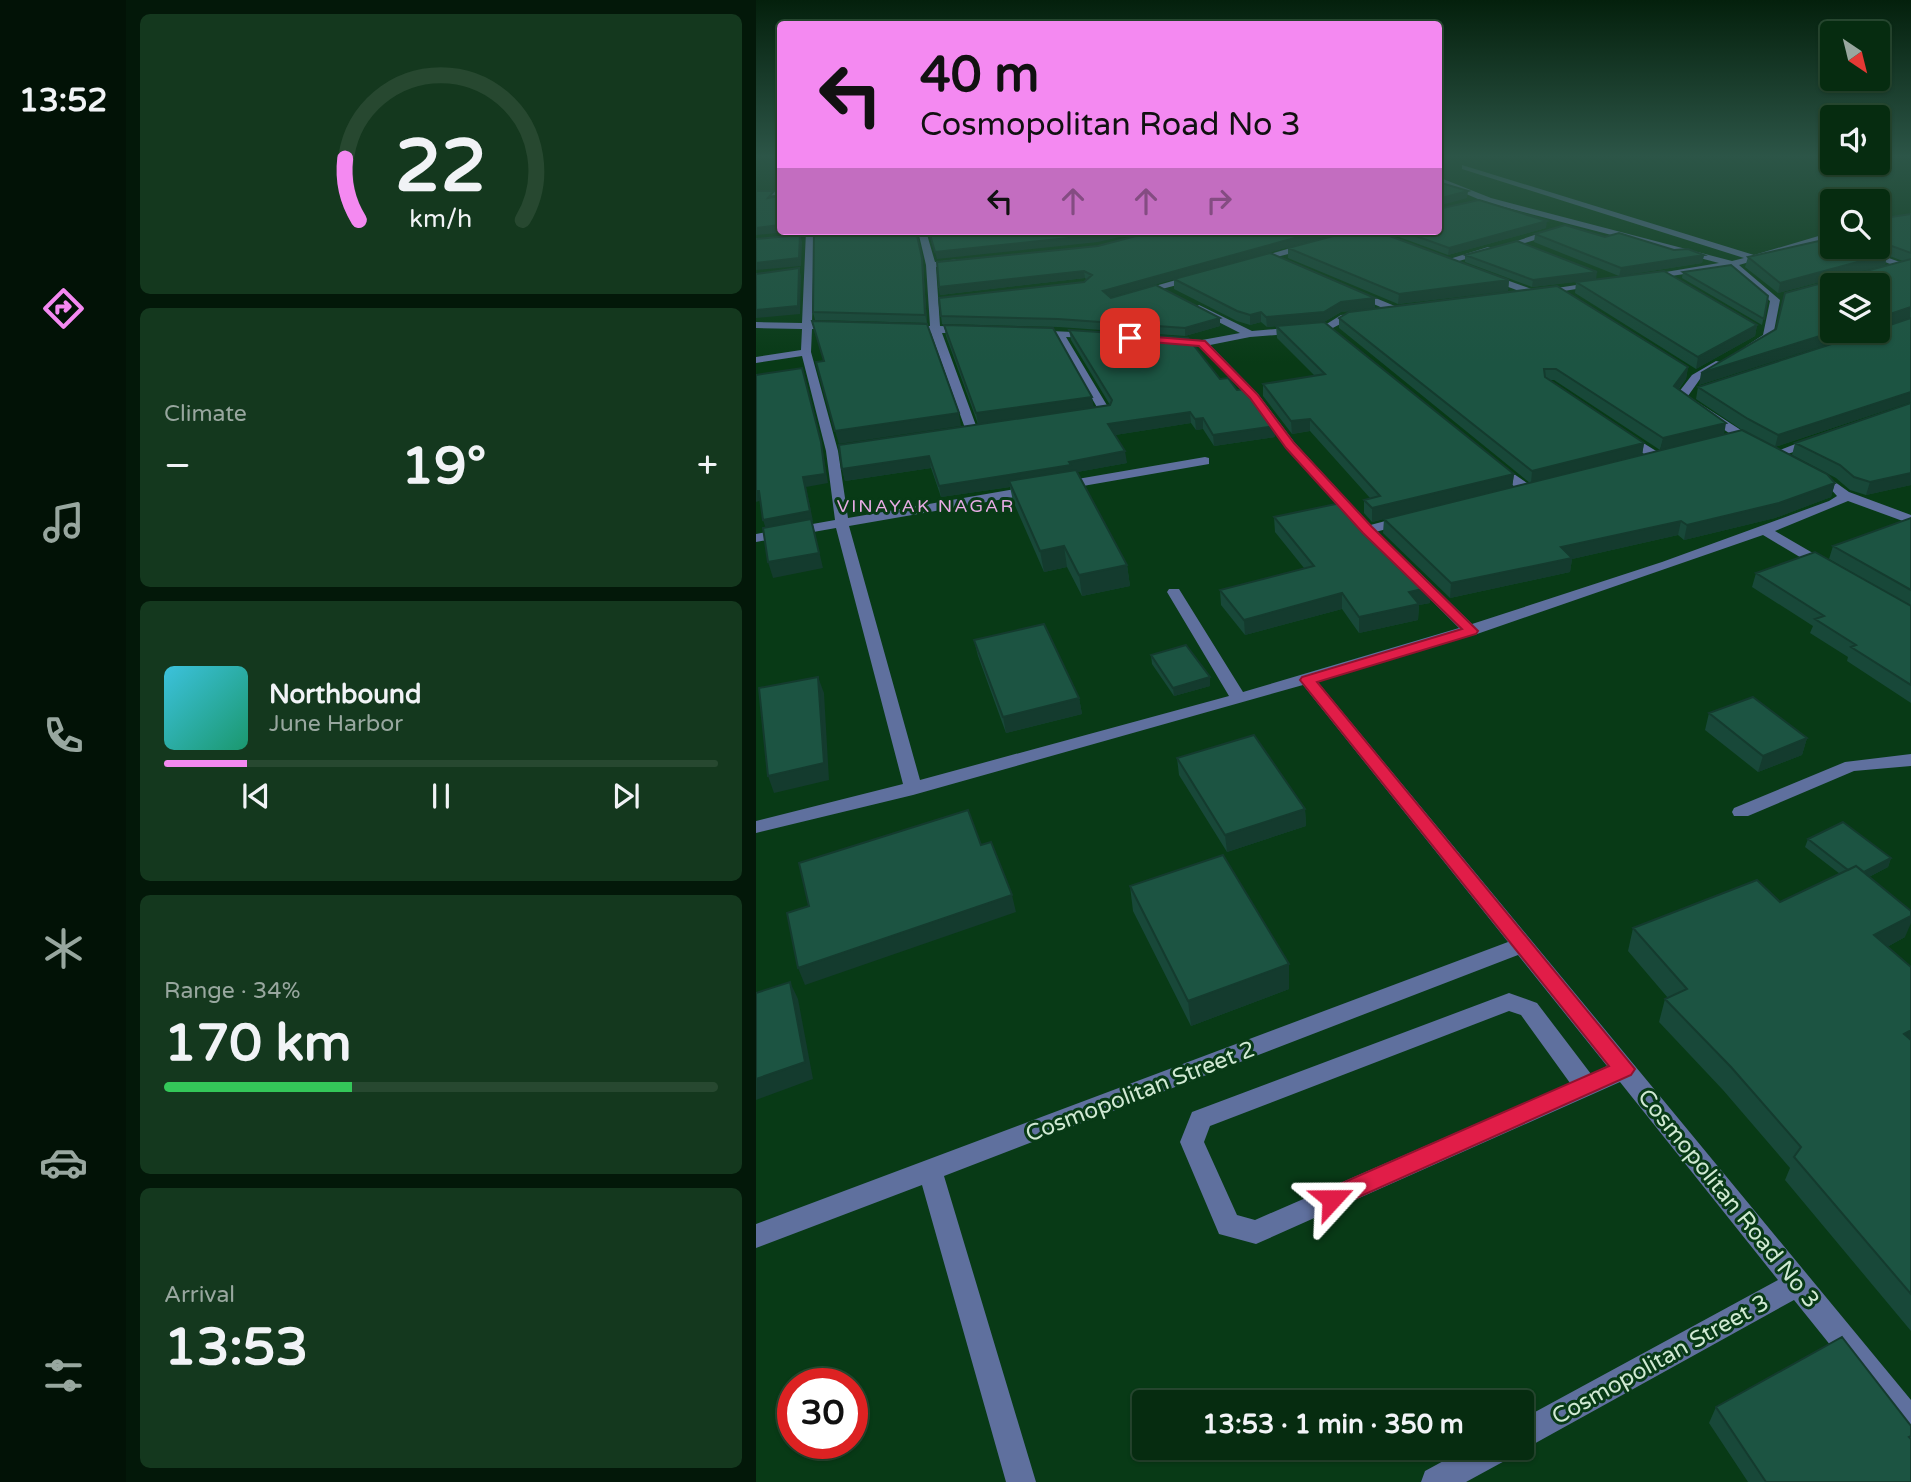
<!DOCTYPE html>
<html lang="en">
<head>
<meta charset="utf-8">
<style>
  body { margin:0; font-family:"Varela Round",sans-serif; background:#14381e; color:#f1f3f6; height:100vh; display:flex; flex-direction:column; font-size:26px; white-space:nowrap }
  * { box-sizing:border-box; margin:0 }
  p { font-size:23px; color:#98a79f }
  .icon { flex:none; width:38px; height:38px; fill:none; stroke:currentColor; stroke-width:2; stroke-linecap:round; stroke-linejoin:round }
  .map { position:relative; flex:1; overflow:hidden }
  .side { display:flex; flex-direction:column; gap:14px; padding:14px; background:#031809; width:630px }
  .side>* { flex:none }
  .guide { position:absolute; left:21px; top:21px; width:665px; height:214px; border-radius:7px; box-shadow:0 2px 5px #0004,0 0 0 2px #274830; background:#f489f1; color:#111; overflow:hidden }
  .needle { width:46px; rotate:145deg }
  .buttons { position:absolute; left:1064px; top:21px; display:grid; gap:14px }
  .buttons a { display:grid; place-items:center; width:70px; height:70px; border-radius:7px; background:#062c10; box-shadow:0 2px 5px #0004,0 0 0 2px #274830; font-size:35px }
  .speed { position:absolute; left:21px; top:1368px; display:flex; gap:14px; font-size:35px; font-weight:700; text-align:center }
  .speed>* { display:grid; place-content:center; width:91px; height:91px; border-radius:50%; background:#062c10; box-shadow:0 2px 5px #0004,0 0 0 2px #274830; line-height:1 }
  .speed .limit { border:10px solid #d22; background:#fff; color:#111 }
  .pin { position:absolute; display:grid; place-items:center; width:60px; height:60px; color:#fff; margin:-30px; border-radius:14px; box-shadow:0 4px 10px #0006 }
  .me { position:absolute; width:77px; margin:-38px; rotate:66deg; stroke-linejoin:round; filter:drop-shadow(0 0 5px #0008) }
  .turn { display:flex; align-items:center; gap:24px; height:147px; padding:0 28px; font-size:32px }
  .turn .icon { width:91px; height:91px; stroke-width:2.5 }
  .turn b { display:block; font-size:49px; line-height:60px }
  .lanes { display:flex; align-items:center; height:66px; padding:0 28px; background:#0003; justify-content:center; gap:35px; direction:ltr }
  .lanes .off { opacity:.35 }
  .big { font-size:52px; font-weight:800; line-height:1.1 }
  .side .tile { flex:1; display:flex; flex-direction:column; justify-content:center; gap:10px; min-width:0; padding:0 24px; border-radius:10px; background:#14381e }
  .side .dial { align-items:center; gap:0 }
  .dial svg { height:182px; overflow:visible; fill:none; stroke:#274830; stroke-width:7; stroke-linecap:round; text-anchor:middle }
  .dial text { fill:#f1f3f6; stroke:none }
  .song { display:flex; align-items:center; gap:21px }
  .cover { width:84px; height:84px; border-radius:10px; background:linear-gradient(135deg,hsl(190 70% 55%),hsl(160 70% 35%)) }
  .played { height:7px; border-radius:4px; background:linear-gradient(90deg,#f489f1 15%,#274830 15%) }
  .keys { display:flex; justify-content:space-around; direction:ltr }
  .heat { display:flex; justify-content:space-between; align-items:center; font-size:38px; direction:ltr }
  .charge { height:10px; border-radius:5px; background:linear-gradient(90deg,#34c759 34%,#274830 0) }
  .trip { position:absolute; left:376px; top:1390px; width:402px; height:70px; border-radius:7px; background:#062c10; box-shadow:0 2px 5px #0004,0 0 0 2px #274830; font-weight:800; line-height:70px; text-align:center }
  main { display:flex; flex:1; min-height:0 }
  .tab-bar { display:flex; flex-direction:column; width:126px; justify-content:space-around; align-items:center; background:#021206; color:#98a79f }
  .tab-bar .icon { width:49px; height:49px }
  .tab-bar .on { color:#f489f1 }
  .tab-bar b { font-size:32px; color:#f1f3f6 }
  .map>svg:first-child { display:block }
</style>
</head>
<body>
<main>
<nav class="tab-bar">
<b>13:52</b>
<svg class="icon on" aria-label="directions" viewBox="0 0 24 24"><path d="M12 3l9 9-9 9-9-9zM9 14v-3h6M13 9l2 2-2 2"/></svg>
<svg class="icon" aria-label="music" viewBox="0 0 24 24"><path d="M9 18V5l10-2v13"/><circle cx="6" cy="18" r="3"/><circle cx="16" cy="16" r="3"/></svg>
<svg class="icon" aria-label="phone" viewBox="0 0 24 24"><path d="M5 4h4l2 5-3 2q2 4 5 5l2-3 5 2v4C11 20 4 13 5 4z"/></svg>
<svg class="icon" aria-label="climate" viewBox="0 0 24 24"><path d="M12 3v18M4 7l16 10M4 17L20 7"/></svg>
<svg class="icon" aria-label="car" viewBox="0 0 24 24"><path d="M5 17H2v-5l4-1 3-4h7l3 4 3 1v5h-3M9 17h6M6 11h13"/><circle cx="7" cy="17" r="2"/><circle cx="17" cy="17" r="2"/></svg>
<svg class="icon" aria-label="filters" viewBox="0 0 24 24"><path d="M4 7h16M4 17h16"/><circle cx="9" cy="7" r="2"/><circle cx="15" cy="17" r="2"/></svg>
</nav>
<section class="side">
<div class="tile dial"><svg viewBox="0 0 100 80">
<path d="M14 69A42 42 0 1 1 86 69"/>
<path d="M14 69A42 42 0 0 1 8 42" stroke="#f489f1"/>
<text x="50" y="56" font-size="32" font-weight="700">22</text>
<text x="50" y="72" font-size="11">km/h</text>
</svg></div>
<div class="tile"><p>Climate</p>
<div class="heat"><a>−</a><b class="big">19°</b><a>+</a></div>
</div>
<div class="tile">
<div class="song"><i class="cover"></i><div><b>Northbound</b><p>June Harbor</p></div></div>
<div class="played"></div>
<div class="keys"><svg class="icon" aria-label="previous" viewBox="0 0 24 24"><path d="M18 5L8 12l10 7zM5 5v14"/></svg><svg class="icon" aria-label="pause" viewBox="0 0 24 24"><path d="M8 5v14M16 5v14"/></svg><svg class="icon" aria-label="next" viewBox="0 0 24 24"><path d="M6 5l10 7-10 7zM19 5v14"/></svg></div>
</div>
<div class="tile"><p>Range · 34%</p><b class="big">170 km</b><div class="charge"></div></div>
<div class="tile"><p>Arrival</p><b class="big">13:53</b></div>
</section>
<div class="map">
<svg width="1155" height="1482" viewBox="0 0 1155 1482">
  <rect width="100%" height="100%" fill="#083a16"/>
  <g fill="none" stroke-linecap="round" stroke-linejoin="round">
    <!-- minor -->
    <path fill="#5f709e" fill-rule="evenodd" d="M706,165l292,90 78,-23v6l-93,27 41,35 -7,36 -22,13 -5,-3 17,-11 7,-34 -40,-34 -85,13 -2,-2 5,-3 71,-12 -234,-61 -47,-20v-5l53,21 241,63 12,-3 -282,-89z
      M24,191v4l-24,1v-4z
      M799,228l3,5 -40,12 -4,-3z
      M50,231h8l-2,92 24,1 5,3 -5,3 -24,-1 -1,23 27,99 10,67 185,-32 7,4 -7,4 -184,32 71,254 309,-84 -62,-104 2,-3h10l64,103 216,-64 -50,-50 -2,-3 2,-3h10l53,52 190,-62 167,-61 8,-5 -9,-10 7,-4 14,10 62,23v9l-63,-23 -73,30 55,32 2,3 -2,3h-10l-57,-34 -286,99 -160,47 594,719v38l-10,-5 -107,-133 -262,145 -10,5 -6,-3h6v-28l256,-139 -158,-198 -364,162 -37,-10 -39,-92 12,-30 317,-119 28,10 54,71 16,-8 -89,-111 -574,221 92,306h-30l-84,-297 -166,63v-24l752,-282 -205,-257 -390,110 -157,38v-12l147,-37 -67,-256 -80,14v-8l79,-14 -9,-69 -24,-95 -46,7v-6l45,-7 1,-21 -46,-1v-6l46,1zM753,1011l12,4 49,68 -315,137 -18,-5 -33,-73 6,-16z
      M162,231h8l9,31 23,-3 5,3 -27,5 4,59 26,1 5,3 -5,3h-24l36,98 -2,3 -10,-3 -35,-98 -25,-1 -5,-3 5,-3h24l-4,-61z
      M552,243l4,3 -1,2 -57,15 -5,-3z
      M732,247l3,1v4l-43,12 -5,-3z
      M1090,247h12l53,19v6z
      M731,273l50,18 59,-9 5,3 -68,11 -49,-18 -2,-2z
      M441,274l5,3 -2,2 -61,16 -5,-3z
      M598,289l48,20 1,2 -9,2 -43,-19 -2,-2z
      M443,305l53,26 73,-6 16,-10 23,-2v4l-16,3 -21,11 -77,6 -40,8 48,49 37,49 69,75v6h-10l-67,-75 -37,-51 -51,-52 -35,-3 -1,-2 5,-3 34,2 38,-7 -45,-23 -1,-2z
      M272,330l68,3v4l-4,1 -26,-1 45,75 -2,2 -25,3v-6l14,-2 -42,-73 -24,-1 -4,-1z
      M960,361l9,2 -25,16 -12,17 70,45v6h-8l-75,-50 17,-22z
      M868,431l37,23v6h-8l-33,-22 -2,-3z
      M1060,436l4,1v6l-47,16 -6,-4z
      M449,457l4,1v6l-149,26 -7,-4 7,-4z
      M739,461l35,24v6h-10l-29,-23v-6z
      M648,516l5,1v6l-41,11 -7,-4 2,-3z
      M1155,754v12l-57,5 -106,45h-14l-2,-4 2,-4 111,-46z
      M713,1447h45l-4,11 -44,24h-45l4,-11z"/>
  </g>
  <!-- wall -->
  <path fill="#184839" d="M1155,214v104l-33,10v-43l-46,46h37l-170,54 204,-124 -16,-6 -2,10 -107,28 -33,-26 3,-10 84,-10h46v-28z
    M790,228l-98,27 -65,-24h55z
    M399,231h191l-158,44 187,23v10l-34,4 -17,10 190,152 -2,13 18,-4 -191,-155v-10l349,49 -2,12 -7,10 -19,61 -106,-70h-5l95,63 -2,12 193,28 -4,14 -56,21 -91,22 -6,-5 -106,24 -2,13 -120,26 -67,-65 1,-14 -12,3 -8,-9v-13l6,-2 -60,-67 -18,3 -29,-38v-12l52,-8 -38,-38 -1,-12 -9,1 -6,-5 -11,3 -13,-4 -63,-32v-10l-64,18 110,21v8l-35,10 -126,-9 -117,-3 -1,-8 143,-34 3,-2 -2,-2 -145,17 -1,-8z
    M779,234l70,3 69,13 30,5 -2,8 -83,13 -85,-34z
    M532,248l221,32 -1,11 -110,13 -110,-46z
    M709,255l131,25 161,45 -2,11 -59,33 -121,-76 1,-11 14,-2 -58,7 -67,-25z
    M167,265l4,58 -112,-3 -2,-8z
    M927,272l85,24 -6,29 -80,-47z
    M1155,318v84l-136,45 -30,-15 -49,-33 2,-12z
    M188,325l150,82 16,-2 -39,-65 -2,-10 151,49 17,11 38,36v11l-61,9 -11,-17 -7,1 -5,-7 -76,12 12,28 -50,9 50,93 3,21 -48,10 -15,-29 -23,5 -31,-71 -3,-14 -69,10 -10,-29 -86,13 -3,-12 136,-45 -32,-88z
    M1155,403v82l-45,10 -16,-5 -14,-12 -44,-23 3,-12z
    M518,517l157,70 -1,16 -11,2 -1,15 -59,13 -17,-24 -97,26 -24,-30 -1,-15 84,-22 -29,-36z
    M1155,518v185l-64,-42 1,-4 -38,-24 3,-7 -61,-39 4,-14 123,15 -50,-29 4,-13z
    M218,640l105,58 3,16 -76,19 -28,-77z
    M395,655l59,31 -36,10 -22,-32z
    M953,713l98,25 -5,17 -44,17 -53,-42z
    M421,758l128,51 1,17 -79,26 -48,-77z
    M1052,839l83,19 -3,9 -19,10 36,60 -18,10 24,20v364l-126,-151 5,-12 -67,-78 -64,-68 6,-23 3,-1 -40,-47 5,-23 147,-26 60,-28 -35,-27z
    M374,886l159,103 -98,37 -58,-115z
    M960,1407l195,75h-163l-39,-59z"/>
  <!-- shaded-wall -->
  <path fill="#143b2e" d="M712,191l-1,7 -29,8v-7z
    M791,221l-1,7 -98,27 1,-7z
    M24,225v6h17l-41,4v-7z
    M359,231h31l-48,11 -161,17 -2,-7z
    M564,231h26l-242,68 -1,-8z
    M44,235l2,7 -1,24 -45,4v-7z
    M1131,254l-2,11 -107,28 2,-10z
    M948,255l-2,8 -83,13 2,-8z
    M166,258l1,7 4,58 -2,-8z
    M43,268l2,8 -1,38 -44,4v-8z
    M328,271l1,7 -145,17 -1,-8z
    M841,272l-1,8 -64,7 1,-7z
    M753,280l-1,11 -110,13 1,-10z
    M619,298v10l-34,4 -17,10 -57,5 -1,-10 75,-15z
    M1155,307l-1,11 -32,10v-10z
    M505,312v10l-11,3v-10z
    M464,318v8l-35,10v-8z
    M1001,325l-2,11 -59,33 2,-12z
    M1080,331h33l-170,54 2,-12z
    M932,367l-2,12 -14,18 2,-11z
    M46,368l21,84 5,31 -22,4 7,34h-1l11,47 -50,10 -5,-16 -2,-33 -3,-9 40,-43z
    M1155,392v10l-136,45 3,-12z
    M336,397l2,11 -116,16 -2,-11z
    M434,412l1,11 -82,13 -1,-12z
    M203,413l2,13 -122,18 -4,-13z
    M447,418v11l-7,1 -1,-11z
    M554,419v12l-18,3 -1,-13z
    M970,423l-2,12 -64,15 3,-12z
    M519,426v11l-61,9 -1,-11z
    M888,443l-2,12 -111,28 1,-12z
    M369,451l2,12 -55,10 -63,8 1,6 -69,10 -2,-11z
    M173,456l2,12 -86,13 -3,-12z
    M1155,473v12l-45,10 4,-13z
    M758,474l-2,14 -140,34v-14z
    M1079,483l-4,14 -56,21 -91,22 3,-15z
    M0,491h3l3,9 -6,2z
    M925,521l-3,14 -106,24 -2,13 -120,26 1,-15 110,-36z
    M308,546l3,21 -23,5 -4,-21z
    M371,565l3,21 -48,10 -3,-21z
    M675,587l-1,16 -11,2 -1,15 -59,13v-16l50,-25z
    M586,593v16l-97,26 -1,-15z
    M62,677l6,16 5,87 -55,13 -6,-17z
    M454,677v9l-36,10 -1,-8z
    M323,698l3,16 -76,19 -3,-16z
    M1051,738l-5,17 -44,17 5,-16z
    M549,809l1,17 -79,26 -2,-17z
    M1135,858l-3,9 -35,18 3,-9z
    M256,895l4,17 -211,73 -7,-17z
    M1155,916v7l-6,14 -40,22 9,-24z
    M533,964v25l-98,37 -3,-25z
    M34,982l8,17 15,80 -57,21v-21z
    M1155,1030v17l-7,-13z"/>
  <!-- building -->
  <path fill="#1c5442" stroke="#143b2e" stroke-width="2" d="M682,182l30,9 -30,8z
    M0,191h18l-6,7 12,-2v29l-24,3z
    M723,200l68,21 -98,27 -47,-17h36v-22z
    M1155,214v39l-33,-12v-14l10,-2 -10,-4v-2z
    M809,225l40,12 14,-4 55,17 14,-1 16,6 -83,13 -86,-34z
    M58,231h102l6,27 3,57 -112,-3z
    M173,231h21v5h32l52,-5h81l-18,4 -162,17z
    M399,231h165l-217,60 8,7 45,-13 64,33 -35,10 -127,-9 -117,-3 -2,-18 145,-16 8,-7 -8,-4 -145,16 -2,-25 161,-16z
    M596,231h24l133,49 -110,14 -111,-46z
    M44,235l-1,23 -43,5v-24z
    M1076,238v9h35l20,7 -107,29 -32,-26z
    M761,241l80,31 -64,8 -68,-25z
    M514,253l105,45 -34,4 -17,10 -58,5 -5,-5 -11,3 -13,-4 -63,-32z
    M1155,259v48l-33,11v-33h-46v46h4l-135,42 75,-44 9,-36z
    M975,265l37,31 -4,23 -81,-47z
    M43,268l-1,38 -42,4v-36z
    M908,271l93,54 -59,32 -122,-75z
    M801,286l131,81 -14,19 52,37 -63,15 -107,-69h-12l1,8 99,66 -112,28 -193,-153 10,-6z
    M1155,318v74l-133,43 -30,-16 -50,-32 174,-56h6v-2z
    M56,321l115,3 32,89 -124,18 -19,-69 8,-1z
    M568,322l190,152 -142,34 -8,-8 16,-4 -70,-77 -19,2 -28,-37 62,-10 -49,-48z
    M188,325l109,3 39,69 -116,16z
    M313,330l119,8 32,41 8,-1 9,12 11,-1 27,37 -62,9 -10,-17 -8,1 -5,-7 -82,12 17,27 -56,11 2,3 -132,21 -10,-30 -87,13 -3,-24 271,-40 2,-5z
    M46,368l19,74 4,32 -22,3 7,34 -47,9 -4,-29h-3v-116z
    M1155,403v70l-41,9 -16,-5 -14,-12 -45,-22z
    M986,430l85,44 8,9 -56,20 -92,22 -6,-4 -120,26 11,11 -121,25 -67,-64z
    M320,470l51,95 -48,10 -15,-29 -24,5 -31,-70z
    M589,502l86,85 -22,5 10,12 -60,13 -17,-24 -98,27 -24,-30 94,-24 -40,-49z
    M1155,518v72l-78,-44z
    M55,519l8,34 -51,9 -5,-34z
    M1059,552l96,54v79l-60,-38 5,-2 -41,-26 9,-3 -68,-43z
    M288,624l35,74 -76,19 -29,-77z
    M430,645l24,32 -37,11 -22,-33z
    M62,677l6,86 -56,13 -9,-88z
    M997,697l54,41 -44,18 -54,-43z
    M498,735l51,74 -80,26 -48,-77z
    M212,810l13,35 10,-3 21,53 -214,73 -11,-55 22,-7 -10,-43z
    M1087,822l48,36 -27,14 -8,-6 -8,4 -40,-31z
    M467,855l66,109 -101,37 -58,-115z
    M1100,866l55,45v5l-37,19 37,32v63l-7,4 7,6v254l-117,-137 7,-10 -70,-80 -66,-68 22,-10 -54,-61 124,-48 23,22z
    M34,982l15,80 -49,17v-86z
    M1086,1337l69,89v10l-2,1 2,2v43h-145l-50,-75z"/>
  <!-- sky -->
  <linearGradient id="sky" x2="0" y2="1"><stop stop-color="#04200c"/><stop offset="0.43" stop-color="#2c5547"/><stop offset="1" stop-color="#2c5547" stop-opacity="0"/></linearGradient>
  <rect width="1155" height="363" fill="url(#sky)"/>
  <!-- route -->
  <path fill="#e11d48" stroke="#92132f" stroke-width="2" d="M374,335l75,6 52,53 37,49 78,84 106,104 -2,3 -159,48 318,387 -4,6 -299,134 -8,-3 -3,-7 3,-8 285,-125 -309,-386 2,-3 160,-48 -99,-96 -77,-85 -36,-50 -51,-52 -72,-6 -1,-2z"/>
  <g text-anchor="middle" stroke-width="6" stroke-linejoin="round" paint-order="stroke">
    <!-- far-neighbourhood labels -->
    <g font-size="18" letter-spacing="2" fill="#e7ace4" stroke="#083a16">
      <text x="170" y="512">VINAYAK NAGAR</text>
    </g>
    <!-- near-street labels -->
    <g font-size="23" fill="#d0e9d3" stroke="#083a16">
      <text transform="translate(384 1091) rotate(-21)" y="8">Cosmopolitan Street 2</text>
      <text transform="translate(973 1198) rotate(51)" y="8">Cosmopolitan Road No 3</text>
      <text transform="translate(904 1359) rotate(-29)" y="8">Cosmopolitan Street 3</text>
    </g>
  </g>
</svg>
<div class="buttons">
<a><svg class="needle" viewBox="-14 -14 28 28"><path d="M0-13l5 13h-10z" fill="#e53935"/><path d="M0 13l5-13h-10z" fill="#98a79f"/></svg></a>
<a><svg class="icon" aria-label="sound" viewBox="0 0 24 24"><path d="M4 9h4l5-4v14l-5-4H4zM17 9q2 3 0 6"/></svg></a>
<a><svg class="icon" aria-label="search" viewBox="0 0 24 24"><circle cx="10" cy="10" r="6"/><path d="M15 15l6 6"/></svg></a>
<a><svg class="icon" aria-label="layers" viewBox="0 0 24 24"><path d="M12 4l9 5-9 5-9-5zM3 14l9 5 9-5"/></svg></a>
</div>
<div class="speed"><div class="limit">30</div></div>
<div class="pin" style="left:374px;top:338px;background:#d93025"><svg class="icon" aria-label="arrive" viewBox="0 0 24 24"><path d="M6 21V4h12l-3 4 3 4H6"/></svg></div>
<svg class="me" style="left:576px;top:1199px" viewBox="-20 -20 40 40"><path d="M0-17L14 15 0 8-14 15z" fill="#e11d48" stroke="#fff" stroke-width="4"/></svg>
<div class="trip">13:53 · 1 min · 350 m</div>
<div class="guide">
<div class="turn"><svg class="icon" aria-label="left" viewBox="0 0 24 24"><path d="M17 20v-9H6M10 6l-5 5 5 5"/></svg><div><b>40 m</b>Cosmopolitan Road No 3</div></div>
<div class="lanes"><svg class="icon" aria-label="left" viewBox="0 0 24 24"><path d="M17 20v-9H6M10 6l-5 5 5 5"/></svg><svg class="icon off" aria-label="ahead" viewBox="0 0 24 24"><path d="M12 20V5M6 11l6-6 6 6"/></svg><svg class="icon off" aria-label="ahead" viewBox="0 0 24 24"><path d="M12 20V5M6 11l6-6 6 6"/></svg><svg class="icon off" aria-label="right" viewBox="0 0 24 24"><path d="M7 20v-9h11M14 6l5 5-5 5"/></svg></div>
</div>
</div>
</main>
</body>
</html>
